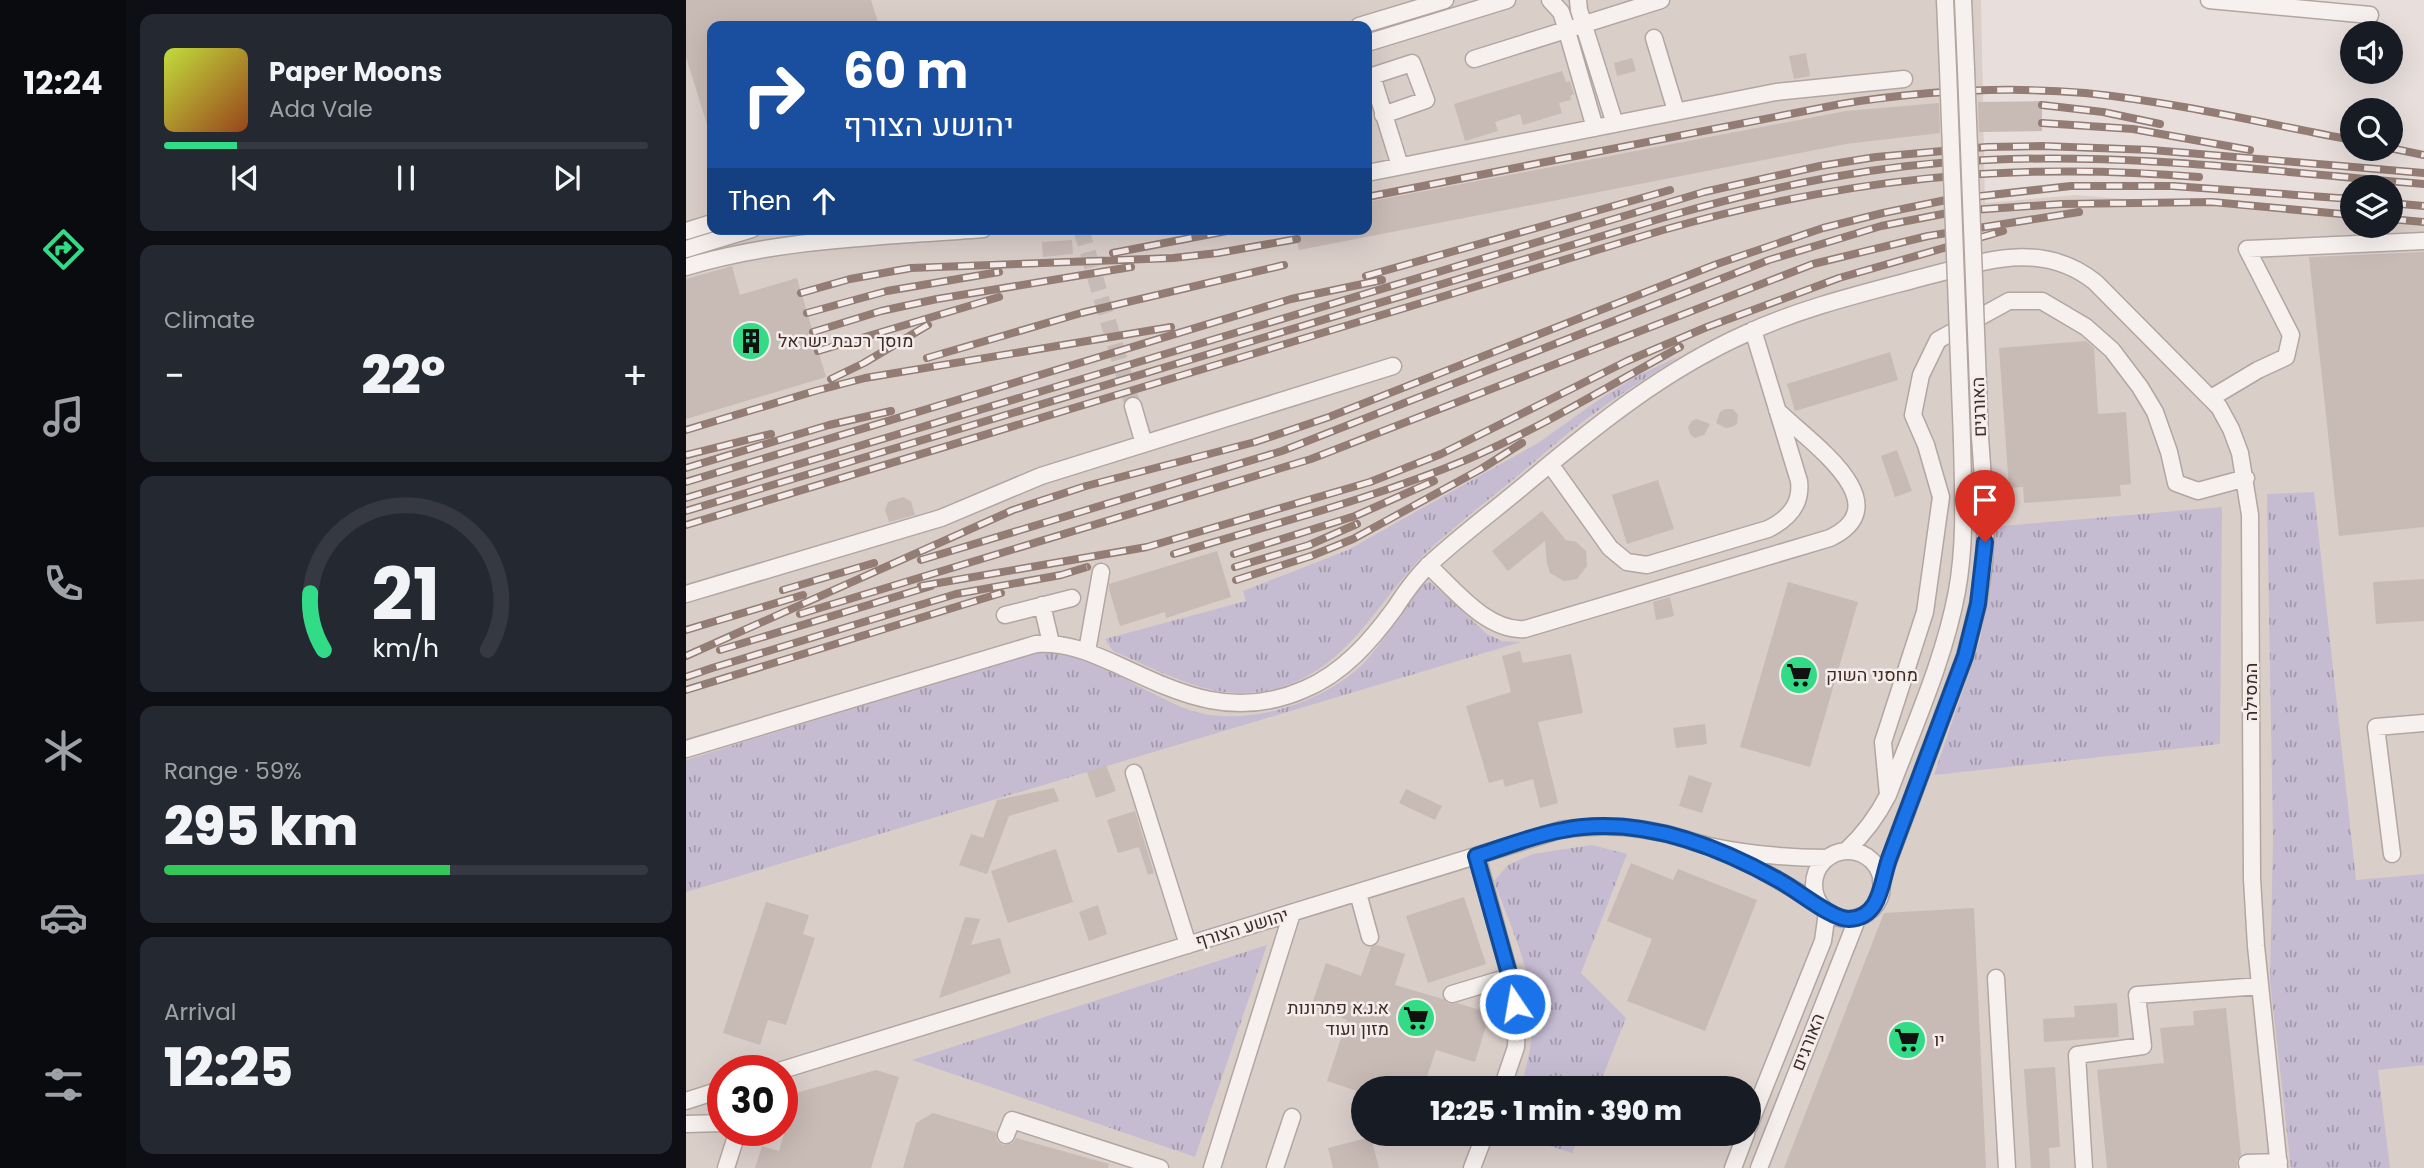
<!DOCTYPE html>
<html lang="en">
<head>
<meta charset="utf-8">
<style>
  body { margin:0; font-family:Poppins,Heebo,sans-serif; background:#242831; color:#f1f3f6; height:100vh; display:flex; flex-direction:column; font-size:26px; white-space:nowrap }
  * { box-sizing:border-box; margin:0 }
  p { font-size:23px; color:#9ea1a6 }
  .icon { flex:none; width:38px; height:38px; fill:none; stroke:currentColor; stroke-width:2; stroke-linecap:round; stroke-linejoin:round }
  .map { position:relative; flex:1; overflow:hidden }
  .panel { display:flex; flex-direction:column; gap:14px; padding:14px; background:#0d0f14; width:560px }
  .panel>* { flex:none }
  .hud { position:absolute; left:21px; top:21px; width:665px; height:214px; border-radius:14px; box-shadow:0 7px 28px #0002; background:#1a4fa0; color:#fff; overflow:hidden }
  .tools { position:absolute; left:1654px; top:21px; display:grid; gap:14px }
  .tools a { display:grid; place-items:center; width:63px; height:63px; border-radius:50%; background:#171b24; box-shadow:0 7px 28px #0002; font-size:35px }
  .speed { position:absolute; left:21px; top:1055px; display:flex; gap:14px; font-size:35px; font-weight:700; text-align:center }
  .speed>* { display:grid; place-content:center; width:91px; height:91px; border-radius:50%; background:#171b24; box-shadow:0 7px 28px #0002; line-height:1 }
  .speed .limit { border:10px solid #d22; background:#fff; color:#111 }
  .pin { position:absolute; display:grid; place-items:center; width:60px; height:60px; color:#fff; margin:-72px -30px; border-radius:50% 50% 50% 0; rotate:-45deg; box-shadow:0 0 7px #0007 }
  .pin .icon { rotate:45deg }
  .me { position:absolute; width:77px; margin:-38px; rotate:348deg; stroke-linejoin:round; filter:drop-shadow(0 0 5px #0008) }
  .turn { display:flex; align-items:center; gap:24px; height:147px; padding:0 21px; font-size:32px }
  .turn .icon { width:91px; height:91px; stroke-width:2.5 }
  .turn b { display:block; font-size:49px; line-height:60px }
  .then { display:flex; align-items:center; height:66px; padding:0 21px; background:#0003; gap:14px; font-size:26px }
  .big { font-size:52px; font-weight:800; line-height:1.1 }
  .panel .card { flex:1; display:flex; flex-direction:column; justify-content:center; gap:10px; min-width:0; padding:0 24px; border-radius:14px; background:#242831 }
  .panel .dial { align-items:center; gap:0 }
  .dial svg { height:182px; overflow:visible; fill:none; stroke:#363941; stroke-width:7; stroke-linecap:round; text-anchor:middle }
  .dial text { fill:#f1f3f6; stroke:none }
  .song { display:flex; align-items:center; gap:21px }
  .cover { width:84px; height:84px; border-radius:10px; background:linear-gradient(135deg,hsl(70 70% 55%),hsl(20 70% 35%)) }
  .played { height:7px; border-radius:4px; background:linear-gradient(90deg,#32db86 15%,#363941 15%) }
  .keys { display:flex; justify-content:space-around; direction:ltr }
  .heat { display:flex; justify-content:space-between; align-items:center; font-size:38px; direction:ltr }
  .charge { height:10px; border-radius:5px; background:linear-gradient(90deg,#34c759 59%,#363941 0) }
  .trip { position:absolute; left:665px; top:1076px; width:410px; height:70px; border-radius:35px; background:#171b24; box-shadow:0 7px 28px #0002; font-weight:800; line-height:70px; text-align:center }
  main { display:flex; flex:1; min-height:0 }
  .menu { display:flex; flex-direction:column; width:126px; justify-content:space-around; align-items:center; background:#090b0e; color:#9ea1a6 }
  .menu .icon { width:49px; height:49px }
  .menu .on { color:#32db86 }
  .menu b { font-size:32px; color:#f1f3f6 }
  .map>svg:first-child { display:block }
</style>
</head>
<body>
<main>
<nav class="menu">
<b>12:24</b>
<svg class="icon on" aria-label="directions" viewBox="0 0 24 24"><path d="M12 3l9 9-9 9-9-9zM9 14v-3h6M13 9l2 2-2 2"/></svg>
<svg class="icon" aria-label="music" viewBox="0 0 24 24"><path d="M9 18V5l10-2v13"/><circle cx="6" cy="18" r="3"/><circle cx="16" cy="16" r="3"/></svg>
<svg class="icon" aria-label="phone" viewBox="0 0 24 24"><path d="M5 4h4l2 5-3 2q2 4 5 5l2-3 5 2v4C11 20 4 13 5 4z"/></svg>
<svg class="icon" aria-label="climate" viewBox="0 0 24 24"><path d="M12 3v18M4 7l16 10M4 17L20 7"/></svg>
<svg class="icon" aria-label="car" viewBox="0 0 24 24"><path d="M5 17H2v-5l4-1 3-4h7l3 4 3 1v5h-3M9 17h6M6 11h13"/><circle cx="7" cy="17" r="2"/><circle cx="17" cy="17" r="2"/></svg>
<svg class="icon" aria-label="filters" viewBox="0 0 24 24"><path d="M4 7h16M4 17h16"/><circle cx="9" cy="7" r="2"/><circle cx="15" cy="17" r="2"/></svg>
</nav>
<section class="panel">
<div class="card">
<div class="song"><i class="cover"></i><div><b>Paper Moons</b><p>Ada Vale</p></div></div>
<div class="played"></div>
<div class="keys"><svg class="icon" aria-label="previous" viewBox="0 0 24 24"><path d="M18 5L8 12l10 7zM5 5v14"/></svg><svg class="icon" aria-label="pause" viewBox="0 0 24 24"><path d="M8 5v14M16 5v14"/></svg><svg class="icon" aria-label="next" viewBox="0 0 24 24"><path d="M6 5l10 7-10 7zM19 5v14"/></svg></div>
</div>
<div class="card"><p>Climate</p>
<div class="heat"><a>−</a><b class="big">22°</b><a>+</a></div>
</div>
<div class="card dial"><svg viewBox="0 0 100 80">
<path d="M14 69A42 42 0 1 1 86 69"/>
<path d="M14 69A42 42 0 0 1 8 44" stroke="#32db86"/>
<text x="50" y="56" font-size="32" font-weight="700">21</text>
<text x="50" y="72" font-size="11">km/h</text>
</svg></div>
<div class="card"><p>Range · 59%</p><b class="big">295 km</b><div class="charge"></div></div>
<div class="card"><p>Arrival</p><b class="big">12:25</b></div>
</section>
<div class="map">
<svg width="1738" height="1168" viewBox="0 0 1738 1168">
  <defs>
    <pattern id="grass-tufts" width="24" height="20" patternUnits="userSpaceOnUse" patternTransform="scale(1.75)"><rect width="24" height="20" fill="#c5bcd2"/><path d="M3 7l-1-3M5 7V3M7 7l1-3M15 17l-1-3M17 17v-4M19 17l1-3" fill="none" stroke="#a199aa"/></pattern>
  </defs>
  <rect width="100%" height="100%" fill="#e8dfdc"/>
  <!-- built -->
  <path fill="#dacec9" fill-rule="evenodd" d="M0,0h1295l4,203 91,-8 276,22v9h38l1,-6 33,4v944h-1738zM26,26h655v203h-655zM37,1071h59v59h-59zM677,1088h385v46h-385z"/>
  <!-- grass -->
  <path fill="url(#grass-tufts)" d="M996,355c-33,21 -66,42 -97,65 -24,18 -47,39 -70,58 -27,22 -55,44 -82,68 -51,46 -78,116 -148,140 -63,22 -115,-11 -172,-35l-8,-12 141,-38 -3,-10 105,-41 190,-107 59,-42 38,-24z
    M1628,492l42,388 68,-6v191l-46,5 12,98h-99l-21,-187 3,-140 -6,-347z
    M1536,507l-2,237 -286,31 46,-135 14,-86 -3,-27z
    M744,582l57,52 15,7 19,1 -835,250v-132l339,-105c9,-1 18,-4 27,-3 34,1 68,25 98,40 16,8 33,17 50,21 55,13 135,-14 171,-58 18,-22 33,-47 49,-70z
    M906,845l35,9 -46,119 45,45 -28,70h-77c6,-24 13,-50 12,-76 -1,-41 -25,-92 -39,-131l14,-16 25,-11z
    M581,945l-72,212 -283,-97z
    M827,1134h67l-8,19z"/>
  <!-- building -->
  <path fill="#c8bab5" d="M0,0h185l8,26h-167v105h-3l-23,-74z
    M1120,53l4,23 -16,3 -5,-23z
    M946,58l4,13 -19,5 -3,-13z
    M876,71l4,11 4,-1 4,13 -4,2 1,4 -12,3 3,10 -39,12 -3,-11 -25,8 3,9 -33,10 -11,-37z
    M1356,101v30l-63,1 -1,-30z
    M1253,103l1,30 -94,11 -547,106 -4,-21h72v-27l479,-91z
    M386,240l1,14 -30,3 -1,-15z
    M1738,252v275l-85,9 -30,-279z
    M46,266l8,29 57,-17 29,99 -140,42v-140z
    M1400,341l8,7 4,66 28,-2 5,72 -11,1 1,11 -97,7 -1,-16 -14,1 -10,-140z
    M1204,352l8,28 -103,31 -8,-27z
    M1039,409h8l5,6 -1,9 -5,3 -6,1 -10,-5 4,-11z
    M1011,419l13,5 -6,11 -9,3 -5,-4 -2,-7 4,-6z
    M1211,450l15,41 -17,6 -14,-41z
    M972,480l16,49 -47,15 -15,-49z
    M217,497l8,4 4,14 -26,7 -4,-12 3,-8z
    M856,511l24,29 10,2 10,9 1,15 -10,13 -13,2 -14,-8 -3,-9 -2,-23 -37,30 -16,-20z
    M531,551l14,46 -65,21 -1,-6 -45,14 -11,-37v-5z
    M1738,579v42l-48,3 -3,-42z
    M1102,582l70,20 -48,165 -70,-20z
    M984,597l4,19 -18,4 -3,-18z
    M834,651l3,12 48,-9 12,59 -45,9 20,81 -18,5 -7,-29 -28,8 -2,-8 -14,4 -23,-77 45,-14 -9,-36z
    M1019,724l2,20 -31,4 -3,-20z
    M420,765l10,26 -20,7 -9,-26z
    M1003,775l23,8 -10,30 -23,-7z
    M368,788l5,13 -50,15 -22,58 -28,-9 12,-31 12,4 14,-38z
    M720,789l36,17 -7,14 -36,-17z
    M449,811l19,62 -6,2 -9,-28 -21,6 -11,-33z
    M370,849l17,53 -65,21 -17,-52z
    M945,863l42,17 5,-11 79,31 -52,131 -78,-30 25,-62 -45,-18z
    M778,897l22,67 -58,19 -22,-67z
    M80,902l43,13 -6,19 12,4 -29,87 -18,-5 -8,25 -37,-12z
    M412,905l9,29 -18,7 -10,-29z
    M1288,908l12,260h-202l100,-255z
    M279,917l15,2 -9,26 29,-7 11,35 -72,25z
    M691,945l28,9 -10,31 48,14 6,5 8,-1 33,10 -15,49 -39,-12 -13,38h-60v5l-36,-12 20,-61 -36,-13 15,-44 35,13 10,-29z
    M1431,1003l2,34 -75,5 -1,-23 32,-2 -1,-11z
    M1540,1008l15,147 -4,5v8h-130l-10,-98 67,-7 -4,-35 34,-3 -1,-14z
    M1369,1067l5,80 -11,1 1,20h-19l-7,-99z
    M190,1070l23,7 -28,91h-116l7,-22 17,5 17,-58z
    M247,1113l63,19 1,9 6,4 9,-1 4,-6 93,26 -1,4h-205l13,-45z
    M685,1137l8,31h-46l-5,-20z"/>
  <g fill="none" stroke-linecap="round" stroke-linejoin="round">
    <!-- minor-tunnel -->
    <path stroke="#c6bbb7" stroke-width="16" stroke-dasharray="16 8" stroke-linecap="butt" d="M395,229l52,177"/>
    <defs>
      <path id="minor" d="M864,0l11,12 3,9 31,107
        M892,0l1,10 36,114
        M1259,0l3,69
        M1277,0l3,69
        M1523,0l161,15
        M673,26l86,-26
        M968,38l22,73
        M681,43l140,-43
        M788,59l187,-59
        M697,115l43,-15 -14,-37 -40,13 28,90
        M681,173l409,-81 128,-13
        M0,231l26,-8
        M0,249l66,-20
        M0,267c96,-29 198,-30 297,-38
        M1525,398l47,-28 28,-13 5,-22 -44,-86 177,-8
        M447,406l11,38
        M864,464l60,84 17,14 20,3 121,-36c20,-10 34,-24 31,-48l-46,-151
        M742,565c26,24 59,67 97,64l305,-91c73,-35 -25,-99 -53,-128
        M0,594l255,-76 100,-42 352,-110
        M356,605l9,38
        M319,615l67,-17
        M401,651l14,-79
        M0,749l350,-105c31,-2 55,9 82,21 64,30 117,55 187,24 38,-16 66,-48 90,-81 11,-17 23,-34 38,-47 32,-29 67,-55 100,-83 66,-55 132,-108 212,-144 56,-26 115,-40 175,-56 61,-15 119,-40 175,4l124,125 12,22 9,24 10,62 2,364 4,67 23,222
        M448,773l54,172
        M1202,795l-5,-53 42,-130 16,-115 -15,-52 -13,-30 8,-40 17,-35 71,-39h33l44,26 26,23 28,37 15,25 14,40 7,31 22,8 48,-13
        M1160,851c18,-17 31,-34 42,-56 25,-67 56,-134 69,-204 9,-50 6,-100 5,-150
        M1128 885a34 34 0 1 1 68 0a34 34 0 1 1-68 0Z
        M1706,854l-16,-127 48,-4
        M1044,855l24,11 65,38
        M791,856l36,132 4,32 -1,27 -14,41
        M1195,881l84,-225 13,-52 6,-41 2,-42 -6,-84
        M672,893l12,44
        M1310,978l11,190
        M766,994l57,-17
        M93,1071l781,-241c32,-5 65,-5 97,2 18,3 35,10 52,14 39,8 78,12 118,12
        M0,1101l37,-12
        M0,1124l37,-1
        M1062,1128l75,-187 4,-29
        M320,1135l6,-15 148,48
        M40,1168l12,-38
        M526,1168l80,-255
        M589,1168l17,-51
        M786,1168l13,-34
        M1047,1168l13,-34
        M1073,1168l99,-251
        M1398,1168l-7,-113 66,-9 -6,-51 123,-9
        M1562,1168l-1,-5 32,-1"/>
    </defs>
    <!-- minor casing -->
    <use href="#minor" stroke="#b2a6a1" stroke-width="19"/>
    <!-- minor -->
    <use href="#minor" stroke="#f6f1ef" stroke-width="16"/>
    <defs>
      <path id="rail" d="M1356,105l61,7 57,12
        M1356,123l91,6 117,21
        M1704,148l34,7
        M681,197l474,-93c81,-13 162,-18 244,-11 90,9 178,30 267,47
        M1704,203l34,3
        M1704,219l34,3
        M427,253l124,-24
        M680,276l304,-86
        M115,293l49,-14 61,-11 262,-10 45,-5 79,-14
        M121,313l80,-22 112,-19
        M127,332l68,-21 56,-12 194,-32
        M132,351l181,-54
        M241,358l154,-45 203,-48
        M145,379l33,-16 64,-38
        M0,430l129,-39 50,-13 306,-51
        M0,455l85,-21
        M0,468l143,-43 62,-14
        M0,482l605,-183 91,-19
        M0,498l1018,-306 116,-26 56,-9 111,-10 55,-1 110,4 272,23
        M0,511l983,-295c104,-30 208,-52 317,-56 146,-7 292,12 438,24
        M0,525l977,-295c180,-51 349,-69 536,-53
        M488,554c98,-30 199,-55 294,-95 73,-31 142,-74 212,-112
        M548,554l121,-38 79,-35
        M235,560l361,-109 487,-191 112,-34 77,-15 103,-7 151,-2 140,13
        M549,567l74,-22 48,-21
        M550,580l75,-24 42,-17 128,-70 41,-26
        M235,586l226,-39 223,-65 71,-28 186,-93 80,-34 132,-49 164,-47
        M97,590l91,-27
        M114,614l511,-155 502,-195 115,-28 151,-24
        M0,630l117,-35
        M34,650l211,-64
        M0,656l327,-146 73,-24 169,-44 74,-25 388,-153 106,-36 60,-15 63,-13 125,-14h102l179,13
        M0,677l26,-9 244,-74 105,-19 26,-8
        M0,690l315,-97"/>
    </defs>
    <!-- rail casing -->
    <use href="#rail" stroke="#937c74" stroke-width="8"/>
    <!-- rail -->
    <use href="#rail" stroke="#f5edeb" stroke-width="5" stroke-dasharray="16" stroke-linecap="butt"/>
    <defs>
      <path id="minor-bridge" d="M1262,69l14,372
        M1280,69l14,368"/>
    </defs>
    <!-- minor-bridge casing -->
    <use href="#minor-bridge" stroke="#b2a6a1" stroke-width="19" stroke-linecap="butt"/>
    <!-- minor-bridge -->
    <use href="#minor-bridge" stroke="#f6f1ef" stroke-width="16"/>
  </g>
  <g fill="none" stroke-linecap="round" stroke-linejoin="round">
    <defs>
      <path id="route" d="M829,1004l-2,-16 -37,-132c29,-9 58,-21 87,-26 75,-15 153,15 217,51 17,9 53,39 69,38 32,-1 32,-37 40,-60l76,-203 13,-52 7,-62"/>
    </defs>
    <!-- route casing -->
    <use href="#route" stroke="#114b97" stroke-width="18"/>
    <!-- route -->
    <use href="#route" stroke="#1a73e8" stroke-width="12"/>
  </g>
  <!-- icons -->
  <defs>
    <symbol id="building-disc" viewBox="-11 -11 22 22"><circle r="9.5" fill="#32db86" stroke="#f5edeb"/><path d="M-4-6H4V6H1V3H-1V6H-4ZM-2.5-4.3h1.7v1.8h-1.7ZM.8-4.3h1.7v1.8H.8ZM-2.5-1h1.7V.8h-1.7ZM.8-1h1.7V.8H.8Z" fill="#111"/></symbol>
    <symbol id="supermarket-disc" viewBox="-11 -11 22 22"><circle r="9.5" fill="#32db86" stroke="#f5edeb"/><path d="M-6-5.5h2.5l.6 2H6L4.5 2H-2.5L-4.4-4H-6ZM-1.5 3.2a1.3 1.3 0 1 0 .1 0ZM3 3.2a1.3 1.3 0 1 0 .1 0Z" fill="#111"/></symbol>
  </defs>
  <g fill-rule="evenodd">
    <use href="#building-disc" x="43" y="319" width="44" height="44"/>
    <use href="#supermarket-disc" x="1091" y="653" width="44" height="44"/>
    <use href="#supermarket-disc" x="708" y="996" width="44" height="44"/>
    <use href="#supermarket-disc" x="1199" y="1018" width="44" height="44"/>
  </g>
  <g text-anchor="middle" stroke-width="5" stroke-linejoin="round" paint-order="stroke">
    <!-- poi labels -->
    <g font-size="18" fill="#3f2c24" stroke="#f5edeb" text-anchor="start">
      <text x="92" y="347">מוסך רכבת ישראל</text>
      <text x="1140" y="681">מחסני השוק</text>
      <text x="703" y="1014" text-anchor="end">א.נ.א פתרונות<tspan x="703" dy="21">מזון ועוד</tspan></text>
      <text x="1248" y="1046">יו</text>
    </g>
    <!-- street labels -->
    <g font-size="18" fill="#3f2c24" stroke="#f5edeb">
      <text transform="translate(1293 407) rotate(-92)" y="6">האורגים</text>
      <text transform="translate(1565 692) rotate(-90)" y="6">המסילה</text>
      <text transform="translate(556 928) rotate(-17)" y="6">יהושע הצורף</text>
      <text transform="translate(1122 1042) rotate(-68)" y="6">האורגים</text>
    </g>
  </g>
</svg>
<div class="tools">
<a><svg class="icon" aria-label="sound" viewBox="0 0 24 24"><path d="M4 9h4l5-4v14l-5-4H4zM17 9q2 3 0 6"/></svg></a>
<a><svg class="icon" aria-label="search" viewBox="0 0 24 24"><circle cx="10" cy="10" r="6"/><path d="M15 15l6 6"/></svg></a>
<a><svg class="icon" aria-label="layers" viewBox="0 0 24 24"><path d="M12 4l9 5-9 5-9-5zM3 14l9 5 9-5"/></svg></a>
</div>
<div class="speed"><div class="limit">30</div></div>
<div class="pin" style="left:1299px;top:542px;background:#d93025"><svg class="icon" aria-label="arrive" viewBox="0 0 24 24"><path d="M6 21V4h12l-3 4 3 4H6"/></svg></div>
<svg class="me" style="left:829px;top:1004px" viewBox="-20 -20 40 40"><circle r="17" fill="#1a73e8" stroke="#fff" stroke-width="3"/><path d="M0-11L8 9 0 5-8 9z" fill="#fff"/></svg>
<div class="trip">12:25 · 1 min · 390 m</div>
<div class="hud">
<div class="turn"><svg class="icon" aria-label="right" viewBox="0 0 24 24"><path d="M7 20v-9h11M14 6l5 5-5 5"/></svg><div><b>60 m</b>יהושע הצורף</div></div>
<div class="then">Then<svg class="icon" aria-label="ahead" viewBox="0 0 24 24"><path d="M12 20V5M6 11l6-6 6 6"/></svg></div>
</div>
</div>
</main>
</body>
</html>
